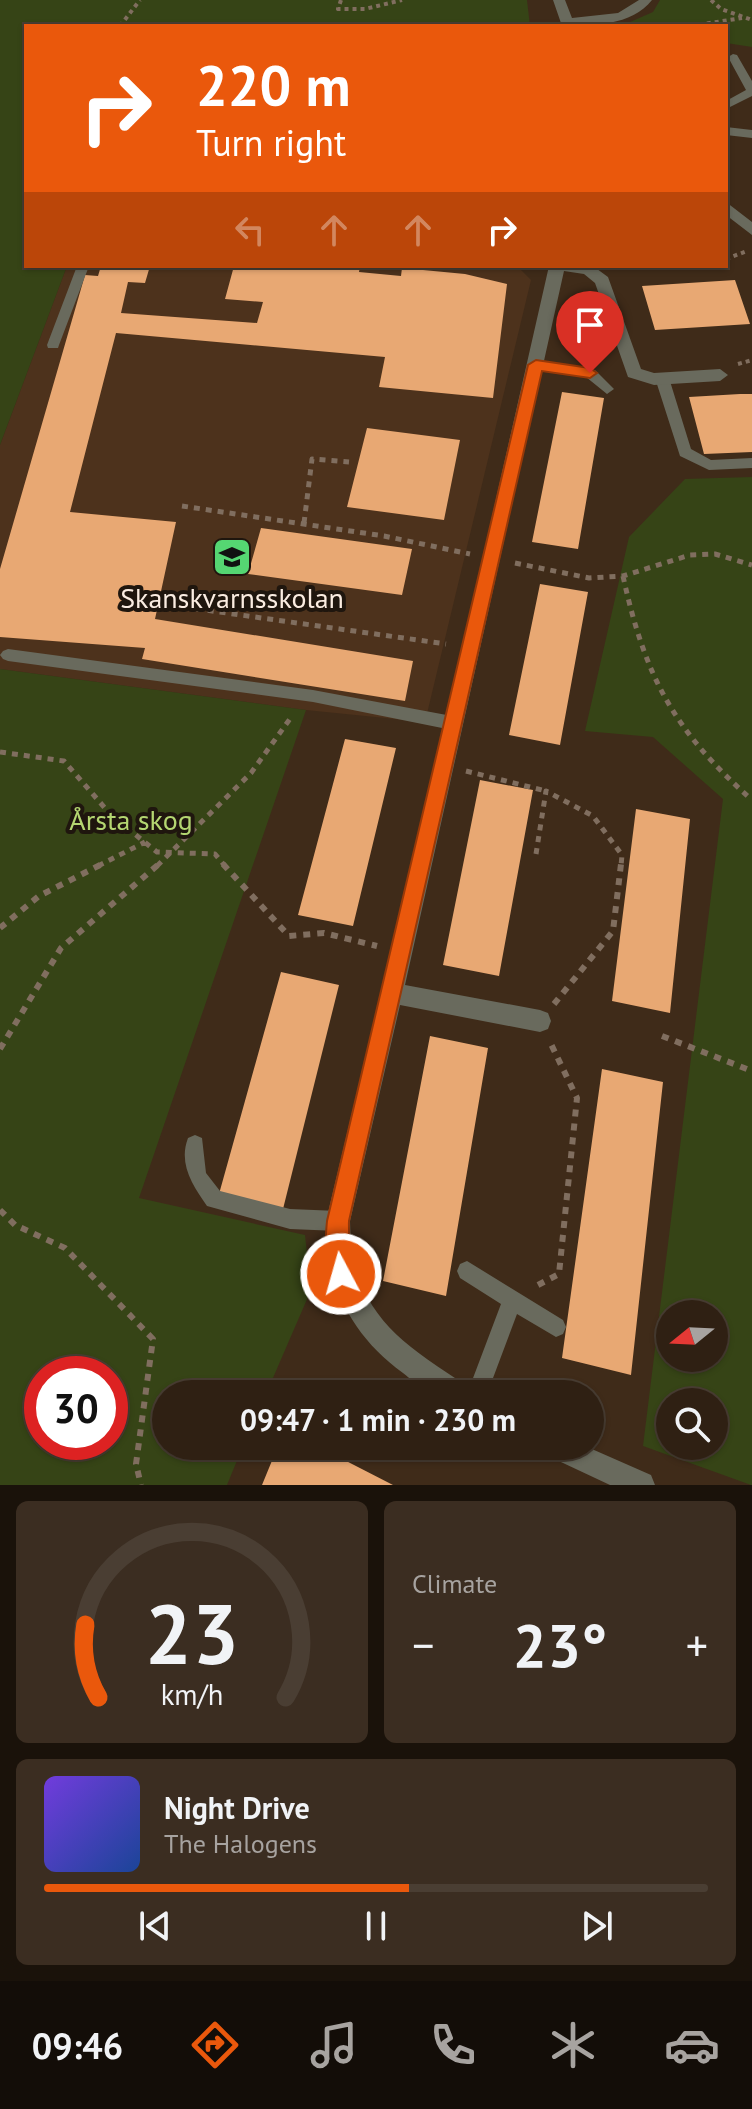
<!DOCTYPE html>
<html lang="en">
<head>
<meta charset="utf-8">
<style>
  body { margin:0; font-family:"PT Sans",sans-serif; background:#3b2d21; color:#f1f3f6; height:100vh; display:flex; flex-direction:column; font-size:30px; white-space:nowrap }
  * { box-sizing:border-box; margin:0 }
  p { font-size:26px; color:#a7a3a0 }
  .icon { flex:none; width:44px; height:44px; fill:none; stroke:currentColor; stroke-width:2; stroke-linecap:round; stroke-linejoin:round }
  .map { position:relative; height:1485px; overflow:hidden }
  .sheet { display:flex; flex-direction:column; gap:16px; padding:16px; background:#1a120a; flex:1 }
  .sheet>* { flex:none }
  .banner { position:absolute; left:24px; top:24px; width:704px; height:244px; border-radius:0px; box-shadow:0 2px 6px #0004,0 0 0 2px #4a3e33; background:#ea580c; color:#fff; overflow:hidden }
  .needle { width:52px; rotate:252deg }
  .controls { position:absolute; left:656px; top:1300px; display:grid; gap:16px }
  .controls a { display:grid; place-items:center; width:72px; height:72px; border-radius:50%; background:#2f2013; box-shadow:0 2px 6px #0004,0 0 0 2px #4a3e33; font-size:40px }
  .speed { position:absolute; left:24px; top:1356px; display:flex; gap:16px; font-size:40px; font-weight:700; text-align:center }
  .speed>* { display:grid; place-content:center; width:104px; height:104px; border-radius:50%; background:#2f2013; box-shadow:0 2px 6px #0004,0 0 0 2px #4a3e33; line-height:1 }
  .speed .limit { border:12px solid #d22; background:#fff; color:#111 }
  .pin { position:absolute; display:grid; place-items:center; width:68px; height:68px; color:#fff; margin:-82px -34px; border-radius:50% 50% 50% 0; rotate:-45deg; box-shadow:0 0 8px #0007 }
  .pin .icon { rotate:45deg }
  .me { position:absolute; width:88px; margin:-44px; rotate:354deg; stroke-linejoin:round; filter:drop-shadow(0 0 6px #0008) }
  .turn { display:flex; align-items:center; gap:28px; height:168px; padding:0 40px; font-size:36px }
  .turn .icon { width:104px; height:104px; stroke-width:2.5 }
  .turn b { display:block; font-size:56px; line-height:68px }
  .lanes { display:flex; align-items:center; height:76px; padding:0 40px; background:#0003; justify-content:center; gap:40px; direction:ltr }
  .lanes .off { opacity:.35 }
  .big { font-size:60px; font-weight:600; line-height:1.1 }
  .sheet .card { flex:1; display:flex; flex-direction:column; justify-content:center; gap:12px; min-width:0; padding:0 28px; border-radius:12px; background:#3b2d21 }
  .sheet .dial { align-items:center; gap:0 }
  .dial svg { height:208px; overflow:visible; fill:none; stroke:#4a3e33; stroke-width:7; stroke-linecap:round; text-anchor:middle }
  .dial text { fill:#f1f3f6; stroke:none }
  .song { display:flex; align-items:center; gap:24px }
  .cover { width:96px; height:96px; border-radius:12px; background:linear-gradient(135deg,hsl(260 70% 55%),hsl(220 70% 35%)) }
  .played { height:8px; border-radius:4px; background:linear-gradient(90deg,#ea580c 55%,#4a3e33 55%) }
  .keys { display:flex; justify-content:space-around; direction:ltr }
  .heat { display:flex; justify-content:space-between; align-items:center; font-size:44px; direction:ltr }
  .sheet .tiles { flex:1; display:grid; gap:16px; grid-template-columns:1fr 1fr }
  .card:last-child { grid-column:span 2 }
  .trip { position:absolute; left:152px; top:1380px; width:452px; height:80px; border-radius:40px; background:#2f2013; box-shadow:0 2px 6px #0004,0 0 0 2px #4a3e33; font-weight:600; line-height:80px; text-align:center }
  .tab-bar { display:flex; height:128px; justify-content:space-around; align-items:center; background:#130d08; color:#a7a3a0 }
  .tab-bar .icon { width:56px; height:56px }
  .tab-bar .selected { color:#ea580c }
  .tab-bar b { font-size:36px; color:#f1f3f6 }
  .map>svg:first-child { display:block }
</style>
</head>
<body>
<div class="map">
<svg width="752" height="1485" viewBox="0 0 752 1485">
  <rect width="100%" height="100%" fill="#3f2b19"/>
  <!-- built -->
  <path fill="#4d321c" d="M67,266h436l15,1 13,13 -106,442 -119,-12 -306,-41v-224z"/>
  <!-- green -->
  <path fill="#364416" fill-rule="evenodd" d="M0,0h527l3,26h-504v240h41l-67,179z
    M660,0h92v47l-26,-4v-17h-105l32,-14z
    M752,477v1008h-1l-108,-39 80,-647 -70,-62 -68,-6 44,-194 56,-58zM714,1314v44h-44v-44zM714,1402v44h-44v-44z
    M0,669l306,41 -167,488 166,37 6,55 -45,104h-100v52h77l-16,39h-227zM42,1374h68v68h-68z"/>
  <!-- building -->
  <path fill="#e8a873" d="M101,266h49l-5,17 -17,-1 -7,31 136,10 6,-21 -38,-3 9,-33h126l-1,6 42,4 1,-8 63,6 42,10 -14,114 -114,-11 6,-30 -269,-24 -46,179 106,10 -21,97 258,42 -8,40 -263,-42 3,-11 -145,-11v-68l85,-294 13,1z
    M735,280l15,44 -95,6 -13,-44z
    M562,392l42,6 -26,151 -46,-7z
    M740,394h12v58l-48,2 -15,-57z
    M367,428l93,12 -16,80 -97,-13z
    M261,528l151,21 -10,46 -154,-21z
    M540,584l48,8 -28,153 -51,-10z
    M345,739l51,9 -43,178 -55,-11z
    M480,780l53,10 -34,186 -56,-11z
    M636,809l54,10 -20,194 -58,-12z
    M281,972l58,13 -56,224 -64,-15z
    M430,1036l58,12 -42,248 -63,-15z
    M602,1069l61,13 -32,293 -69,-17z
    M278,1446h39l76,39h-131z"/>
  <g fill="none" stroke-linecap="round" stroke-linejoin="round">
    <!-- path-far2 -->
    <path stroke="#806e5f" stroke-width="4" stroke-dasharray="4 4" stroke-linecap="butt" d="M341,0l-3,9h27l37,-9
      M711,0l10,9 31,11
      M651,24l46,1 45,-7
      M120,26l20,-26
      M726,259l21,-8
      M621,267l67,-1
      M738,364l14,-4"/>
    <!-- path-far1 -->
    <path stroke="#806e5f" stroke-width="5" stroke-dasharray="6 6" stroke-linecap="butt" d="M182,506l202,30 86,18
      M304,523l8,-64 37,3
      M515,563l74,15 34,-2 67,-21 25,-1 37,11
      M623,576c22,101 51,155 129,224
      M184,607l262,37
      M0,752l64,9 47,54 46,37 58,2 10,12
      M466,771l80,20
      M536,854l10,-63 47,25 29,39 -1,11
      M98,866l47,-24
      M157,866l94,-93 41,-57"/>
    <!-- path -->
    <path stroke="#806e5f" stroke-width="6" stroke-dasharray="7 7" stroke-linecap="butt" d="M223,864l66,72 35,-3 53,13
      M0,928l39,-32 63,-32
      M554,1004l59,-73 8,-67
      M662,1036l90,35
      M0,1049l61,-101 98,-84
      M0,1210l15,15 50,23 88,91 -17,125 5,21
      M538,1285l21,-11 18,-176 -27,-56"/>
    <!-- service -->
    <path fill="#696a5d" fill-rule="evenodd" d="M733,54l4,1 15,26v15l-26,13v-8l20,-11 -18,-33z
      M77,266h12l-30,79 -1,3h-10l-1,-3z
      M536,360l59,10 19,19 -7,5 -21,-17 -55,-9v-6z
      M662,373l7,5 22,71 20,11 41,-2v10l-43,2 -29,-14 -25,-78z
      M8,649l305,41 139,26 6,2 2,5 -2,5 -6,2 -139,-28 -305,-41 -5,-2 -3,-4 3,-4z
      M195,1135l7,3 4,35 14,18 70,18 48,2 7,3 3,7 -3,7 -7,3 -48,-2 -83,-23c-14,-20 -29,-42 -19,-68z
      M467,1261l96,59 3,7 -3,7 -7,3 -39,-23 -30,80h-20l34,-90 -41,-26 -3,-7 3,-7z"/>
    <!-- minor -->
    <path fill="#696a5d" fill-rule="evenodd" d="M553,0h12l7,18 46,-5 21,-13h13c-20,26 -61,26 -90,26z
      M726,127l26,3v8l-26,-3z
      M726,202l26,20v13l-26,-20z
      M549,266h44l15,11 33,92 13,4 66,-4 8,6 -8,6 -66,4 -26,-8 -33,-94 -11,-9 -20,-3 -159,714 135,25 8,3 3,8 -3,8 -8,3 -140,-27 -50,216c2,89 46,119 116,164l4,9c-11,0 -27,3 -37,0 -10,-3 -22,-15 -30,-21 -52,-38 -77,-88 -77,-152l109,-454z
      M542,1446h43l66,29 4,10h-45l-64,-30z"/>
  </g>
  <!-- route -->
  <path fill="#ea580c" stroke="#983908" stroke-width="2" d="M536,360l54,8 7,5 -7,5 -48,-7 -193,850c-1,17 5,50 0,61l-8,4 -8,-4c-9,-20 -8,-40 -6,-61l201,-856z"/>
  <!-- icons -->
  <defs>
    <symbol id="school-square" viewBox="-11 -11 22 22"><rect x="-9" y="-9" width="18" height="18" rx="4" fill="#55d672" stroke="#1f160e"/><path d="M0-5L7-2L0 1L-7-2ZM-4 1L0 2.5L4 1V4Q0 6-4 4Z" fill="#111"/></symbol>
  </defs>
  <g fill-rule="evenodd">
    <use href="#school-square" x="210" y="535" width="44" height="44"/>
  </g>
  <g text-anchor="middle" stroke-width="8" stroke-linejoin="round" paint-order="stroke">
    <!-- poi labels -->
    <g font-size="28" fill="#faece1" stroke="#1f160e">
      <text x="232" y="608">Skanskvarnsskolan</text>
    </g>
    <!-- park labels -->
    <g font-size="28" fill="#b4d671" stroke="#1f160e">
      <text x="131" y="830">Årsta skog</text>
    </g>
  </g>
</svg>
<div class="controls">
<a><svg class="needle" viewBox="-14 -14 28 28"><path d="M0-13l5 13h-10z" fill="#e53935"/><path d="M0 13l5-13h-10z" fill="#a7a3a0"/></svg></a>
<a><svg class="icon" aria-label="search" viewBox="0 0 24 24"><circle cx="10" cy="10" r="6"/><path d="M15 15l6 6"/></svg></a>
</div>
<div class="speed"><div class="limit">30</div></div>
<div class="pin" style="left:590px;top:373px;background:#d93025"><svg class="icon" aria-label="arrive" viewBox="0 0 24 24"><path d="M6 21V4h12l-3 4 3 4H6"/></svg></div>
<svg class="me" style="left:341px;top:1274px" viewBox="-20 -20 40 40"><circle r="17" fill="#ea580c" stroke="#fff" stroke-width="3"/><path d="M0-11L8 9 0 5-8 9z" fill="#fff"/></svg>
<div class="trip">09:47 · 1 min · 230 m</div>
<div class="banner">
<div class="turn"><svg class="icon" aria-label="right" viewBox="0 0 24 24"><path d="M7 20v-9h11M14 6l5 5-5 5"/></svg><div><b>220 m</b>Turn right</div></div>
<div class="lanes"><svg class="icon off" aria-label="left" viewBox="0 0 24 24"><path d="M17 20v-9H6M10 6l-5 5 5 5"/></svg><svg class="icon off" aria-label="ahead" viewBox="0 0 24 24"><path d="M12 20V5M6 11l6-6 6 6"/></svg><svg class="icon off" aria-label="ahead" viewBox="0 0 24 24"><path d="M12 20V5M6 11l6-6 6 6"/></svg><svg class="icon" aria-label="right" viewBox="0 0 24 24"><path d="M7 20v-9h11M14 6l5 5-5 5"/></svg></div>
</div>
</div>
<section class="sheet">
<div class="tiles">
<div class="card dial"><svg viewBox="0 0 100 80">
<path d="M14 69A42 42 0 1 1 86 69"/>
<path d="M14 69A42 42 0 0 1 9 41" stroke="#ea580c"/>
<text x="50" y="56" font-size="32" font-weight="700">23</text>
<text x="50" y="72" font-size="11">km/h</text>
</svg></div>
<div class="card"><p>Climate</p>
<div class="heat"><a>−</a><b class="big">23°</b><a>+</a></div>
</div>
<div class="card">
<div class="song"><i class="cover"></i><div><b>Night Drive</b><p>The Halogens</p></div></div>
<div class="played"></div>
<div class="keys"><svg class="icon" aria-label="previous" viewBox="0 0 24 24"><path d="M18 5L8 12l10 7zM5 5v14"/></svg><svg class="icon" aria-label="pause" viewBox="0 0 24 24"><path d="M8 5v14M16 5v14"/></svg><svg class="icon" aria-label="next" viewBox="0 0 24 24"><path d="M6 5l10 7-10 7zM19 5v14"/></svg></div>
</div>
</div>
</section>
<nav class="tab-bar">
<b>09:46</b>
<svg class="icon selected" aria-label="directions" viewBox="0 0 24 24"><path d="M12 3l9 9-9 9-9-9zM9 14v-3h6M13 9l2 2-2 2"/></svg>
<svg class="icon" aria-label="music" viewBox="0 0 24 24"><path d="M9 18V5l10-2v13"/><circle cx="6" cy="18" r="3"/><circle cx="16" cy="16" r="3"/></svg>
<svg class="icon" aria-label="phone" viewBox="0 0 24 24"><path d="M5 4h4l2 5-3 2q2 4 5 5l2-3 5 2v4C11 20 4 13 5 4z"/></svg>
<svg class="icon" aria-label="climate" viewBox="0 0 24 24"><path d="M12 3v18M4 7l16 10M4 17L20 7"/></svg>
<svg class="icon" aria-label="car" viewBox="0 0 24 24"><path d="M5 17H2v-5l4-1 3-4h7l3 4 3 1v5h-3M9 17h6M6 11h13"/><circle cx="7" cy="17" r="2"/><circle cx="17" cy="17" r="2"/></svg>
</nav>
</body>
</html>
